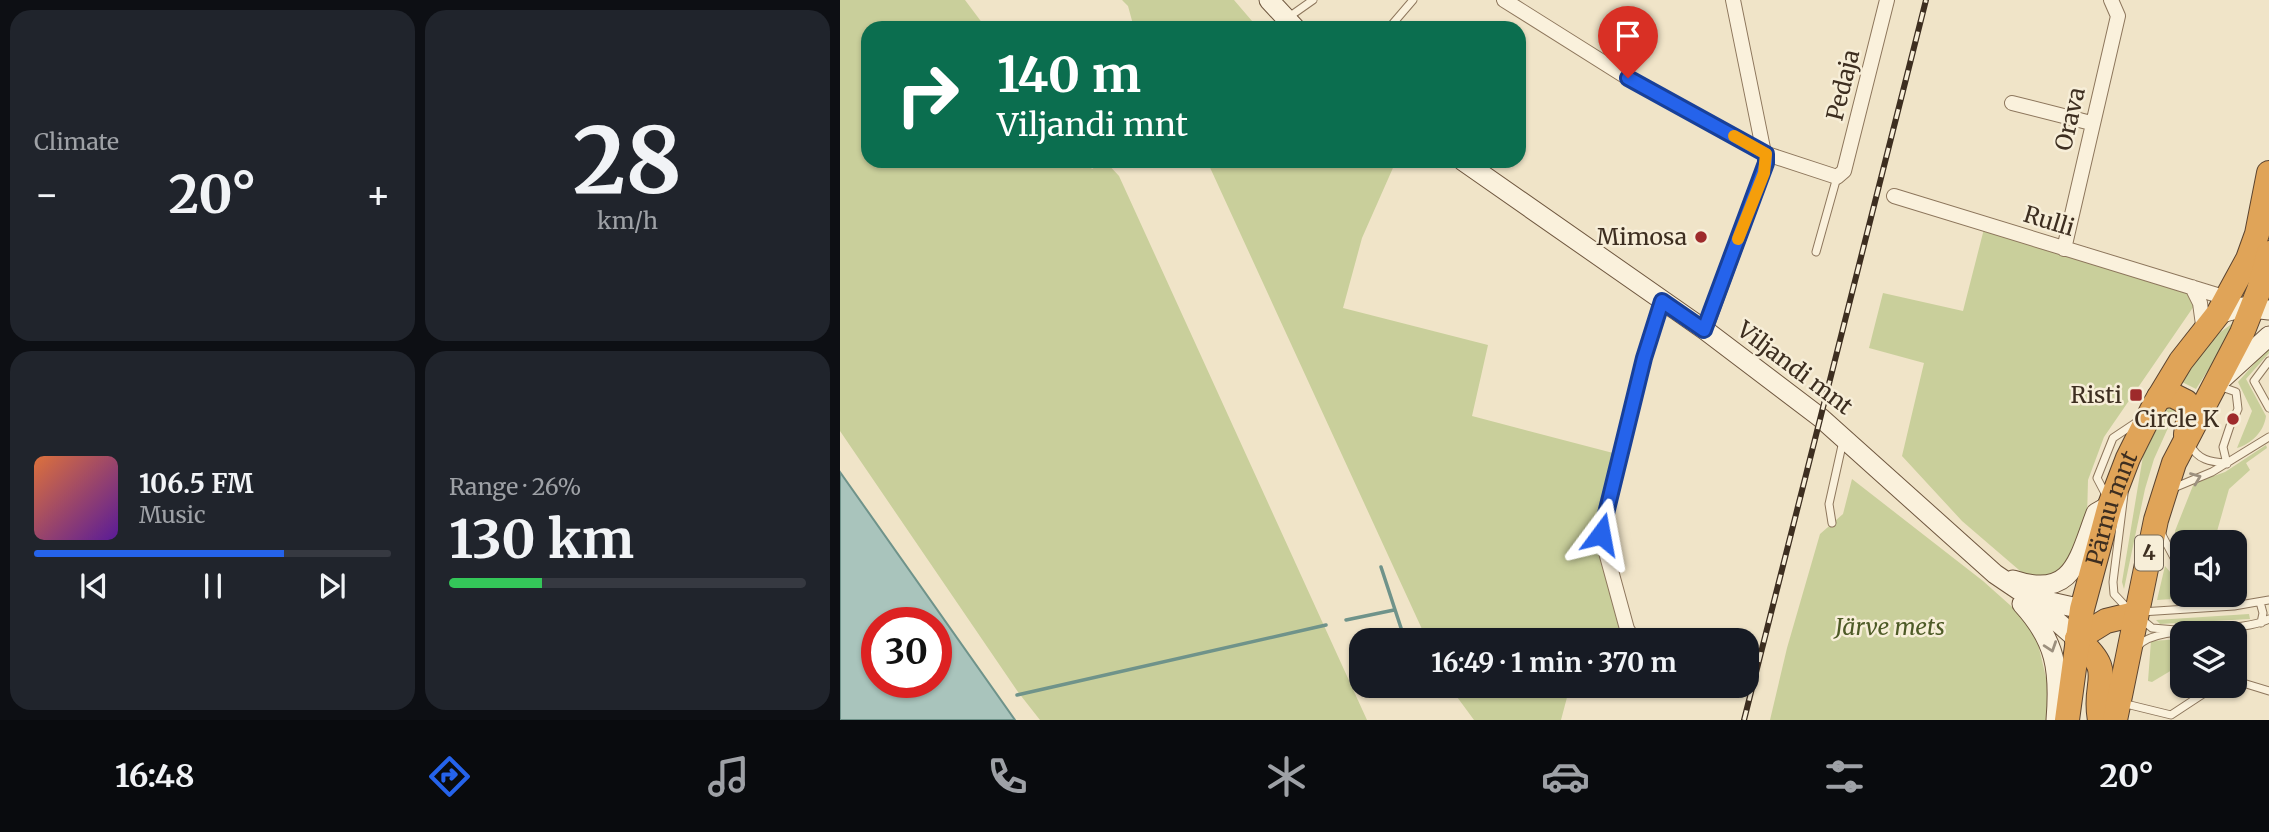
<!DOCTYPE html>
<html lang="en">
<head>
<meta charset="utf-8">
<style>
  body { margin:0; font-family:Merriweather,serif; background:#20242c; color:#f1f3f6; height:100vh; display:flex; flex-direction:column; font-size:26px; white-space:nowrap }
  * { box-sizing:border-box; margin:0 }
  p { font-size:23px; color:#9ea1a6 }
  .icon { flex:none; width:38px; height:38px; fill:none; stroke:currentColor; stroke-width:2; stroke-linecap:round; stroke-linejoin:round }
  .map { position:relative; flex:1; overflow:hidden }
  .panel { display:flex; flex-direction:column; gap:10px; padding:10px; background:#0d0f14; width:840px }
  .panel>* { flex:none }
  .hud { position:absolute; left:21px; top:21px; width:665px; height:147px; border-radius:21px; box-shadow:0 2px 5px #0004; background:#0b6e4f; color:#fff; overflow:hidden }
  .fabs { position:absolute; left:1330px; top:530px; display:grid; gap:14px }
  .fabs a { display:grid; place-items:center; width:77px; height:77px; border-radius:14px; background:#171b24; box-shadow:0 2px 5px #0004; font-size:35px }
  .speed { position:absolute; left:21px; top:607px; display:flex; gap:14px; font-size:35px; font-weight:700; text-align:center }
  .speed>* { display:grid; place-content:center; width:91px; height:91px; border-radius:50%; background:#171b24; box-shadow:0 2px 5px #0004; line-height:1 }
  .speed .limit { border:10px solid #d22; background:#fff; color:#111 }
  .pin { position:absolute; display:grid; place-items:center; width:60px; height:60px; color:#fff; margin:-72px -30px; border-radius:50% 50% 50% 0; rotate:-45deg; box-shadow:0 0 7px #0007 }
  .pin .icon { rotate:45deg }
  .me { position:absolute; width:77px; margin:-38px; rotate:13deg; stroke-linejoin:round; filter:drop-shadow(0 0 5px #0008) }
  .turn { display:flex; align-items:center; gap:24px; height:147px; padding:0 21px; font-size:32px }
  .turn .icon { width:91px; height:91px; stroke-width:2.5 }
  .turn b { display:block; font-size:49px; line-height:60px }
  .big { font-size:52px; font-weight:700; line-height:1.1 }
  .panel .card { flex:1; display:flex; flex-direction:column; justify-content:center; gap:10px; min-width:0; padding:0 24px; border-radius:21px; background:#20242c }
  .panel .dial { align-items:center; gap:0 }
  .dial b { font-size:91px; line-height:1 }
  .song { display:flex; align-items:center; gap:21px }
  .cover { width:84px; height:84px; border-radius:10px; background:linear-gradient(135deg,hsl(20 70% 55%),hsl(270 70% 35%)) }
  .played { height:7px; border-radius:4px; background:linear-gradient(90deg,#2563eb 70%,#363941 70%) }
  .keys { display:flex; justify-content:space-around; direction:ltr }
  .heat { display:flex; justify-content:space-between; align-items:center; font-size:38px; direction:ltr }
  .charge { height:10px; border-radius:5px; background:linear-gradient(90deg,#34c759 26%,#363941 0) }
  .panel .tiles { flex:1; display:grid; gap:10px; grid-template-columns:repeat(2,1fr) }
  .trip { position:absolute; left:509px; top:628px; width:410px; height:70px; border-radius:21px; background:#171b24; box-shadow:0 2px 5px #0004; font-weight:700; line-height:70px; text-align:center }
  .dock { display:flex; height:112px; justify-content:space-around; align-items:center; background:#090b0e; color:#9ea1a6 }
  .dock .icon { width:49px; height:49px }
  .dock .on { color:#2563eb }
  .dock b { font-size:32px; color:#f1f3f6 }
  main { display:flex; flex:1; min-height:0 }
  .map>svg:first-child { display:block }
</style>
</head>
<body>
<main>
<section class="panel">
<div class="tiles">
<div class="card"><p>Climate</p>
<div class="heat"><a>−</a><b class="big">20°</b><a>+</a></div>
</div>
<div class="card dial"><b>28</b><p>km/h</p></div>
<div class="card">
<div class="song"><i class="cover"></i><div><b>106.5 FM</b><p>Music</p></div></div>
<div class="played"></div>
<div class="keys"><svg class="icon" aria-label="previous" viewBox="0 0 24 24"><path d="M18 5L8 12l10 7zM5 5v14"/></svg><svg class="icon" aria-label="pause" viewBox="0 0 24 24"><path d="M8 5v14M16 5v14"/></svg><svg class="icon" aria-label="next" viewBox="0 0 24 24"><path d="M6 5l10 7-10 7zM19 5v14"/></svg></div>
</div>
<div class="card"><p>Range · 26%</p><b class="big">130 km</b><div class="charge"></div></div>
</div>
</section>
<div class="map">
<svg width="1429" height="720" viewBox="0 0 1429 720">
  <rect width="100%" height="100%" fill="#f0e4c8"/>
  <!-- green -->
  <path fill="#c9cf9b" d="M0,0h125l21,28h-118v133h217l7,8 13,-8 14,15 248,544h-327l-22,-28 -178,-261z
    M282,0h112l24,28h-124l-6,-22z
    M367,161h189l-34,77 -19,70 145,37 -16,71 141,37 -18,80 26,93 -13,14h-181z
    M1145,225l79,24 127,46 3,11 -90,131 -16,43 -1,39 -18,47 -19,13 -24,-3 -64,-55 -60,-65 22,-93 -55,-15 14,-55 80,18z
    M1393,323l-9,22 -28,44 -14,-7 29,-43z
    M1429,347v6l-23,26 20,37c-2,16 -15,28 -29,32l15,-37 -14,-29z
    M1329,405l8,3 -23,51 -9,30 -21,100 -2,-7 21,-126z
    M1426,445l1,3 -21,15 4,7 -21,19 -15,53h-32v9l-7,-20 19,-48 31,-11z
    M1012,479l131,102 37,33 24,31 -5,3 10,42 -2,30h-277l17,-72 33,-114 23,-20z
    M1325,566l17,20v9h7v3l-32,2z
    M1409,614l1,5 -90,5 -4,-4z
    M1342,639v25l-30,18 -4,-1 3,-40z
    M609,686h121l-9,34h-87z"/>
  <!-- water -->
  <path fill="#a9c4bc" stroke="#6f938a" stroke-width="2" fill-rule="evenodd" d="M0,472l175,248h-175zM37,623h59v59h-59z"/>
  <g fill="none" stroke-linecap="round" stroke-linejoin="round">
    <!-- stream -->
    <path stroke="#6f938a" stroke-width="3.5" d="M541,567l22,67
      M506,620l48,-10
      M177,695l309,-70"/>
    <defs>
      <path id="lane" d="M446,19l27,-19
        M549,28l24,-28
        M976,252l21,-75
        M1429,361l-15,20 15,27
        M1379,386l17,6 2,17 -4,9
        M1350,444c7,16 21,18 36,19
        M1387,464l-4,-17 8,-24
        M1331,489l41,-17 57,-35
        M1284,494l-11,88 1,12 14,15
        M1267,497l-10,-19 16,-40 24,-16
        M992,523l-3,-19 14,-63
        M1321,533l21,40
        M1367,595l23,10
        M1420,602l3,11 -2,10
        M1301,612l93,-6 35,-6
        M1300,618l12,10 36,3
        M1298,646c20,-23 99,-11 131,-27
        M1395,685l8,-2 26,8
        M1282,703l49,12 38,-25 18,-4"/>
      <path id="street" d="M664,0l124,78 139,76 70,23 7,-6 43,-171
        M1172,103l79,20
        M1054,196l336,103
        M1224,249l54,-233 -7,-16
        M1352,287l8,16 4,29
        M865,330l61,-167 -33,-163
        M794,640l-7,-11 -26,-95 43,-176 18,-57"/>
      <path id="secondary" d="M429,0l26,28
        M623,161l242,169 116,88 174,156 34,23 48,42
        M1378,314l25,-7 26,3
        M1382,379l47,-43
        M1173,580c60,20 65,-20 83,-67l14,-8
        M1193,598l49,11
        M1182,604c34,37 38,66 34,116"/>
      <g id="highway">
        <path d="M1319,397l13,-2 14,7 3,13 -3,19"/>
        <path d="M1237,639c41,35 15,40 23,81"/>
        <path d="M1237,639l29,-18 29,-7"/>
        <path id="s1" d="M1227,720l15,-111 28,-104 18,-47 27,-54 26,-43 37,-47 30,-55 9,-25 12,-61"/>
        <path d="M1275,720l41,-200 18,-57 68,-130 17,-43 10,-37"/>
      </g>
    </defs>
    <!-- lane casing -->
    <use href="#lane" stroke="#8d765c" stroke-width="9"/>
    <!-- street casing -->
    <use href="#street" stroke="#8d765c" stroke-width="16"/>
    <!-- secondary casing -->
    <use href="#secondary" stroke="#6f573f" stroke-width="21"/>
    <!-- highway casing -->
    <use href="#highway" stroke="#5b4430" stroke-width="26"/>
    <!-- lane -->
    <use href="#lane" stroke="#faf1dc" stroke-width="7"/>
    <!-- street -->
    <use href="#street" stroke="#faf1dc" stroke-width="14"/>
    <!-- secondary -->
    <use href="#secondary" stroke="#faf1dc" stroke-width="19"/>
    <!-- highway -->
    <use href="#highway" stroke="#e0a458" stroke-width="24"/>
    <defs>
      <path id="rail" d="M904,720l182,-720"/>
    </defs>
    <!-- rail casing -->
    <use href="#rail" stroke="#3d2e20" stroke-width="6"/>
    <!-- rail -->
    <use href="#rail" stroke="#f7eed8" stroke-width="3.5" stroke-dasharray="10" stroke-linecap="butt"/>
  </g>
  <!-- one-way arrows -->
  <defs><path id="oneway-chevron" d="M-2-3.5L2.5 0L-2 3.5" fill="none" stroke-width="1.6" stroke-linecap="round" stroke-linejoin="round" transform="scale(1.75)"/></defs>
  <g stroke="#9c907e">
    <use href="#oneway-chevron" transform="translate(1356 478) rotate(-22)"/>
    <use href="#oneway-chevron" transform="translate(1211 647) rotate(71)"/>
  </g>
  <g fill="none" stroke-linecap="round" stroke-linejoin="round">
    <defs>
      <path id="route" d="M761,534l43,-176 18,-57 42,29 62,-167v-9l-138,-76"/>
    </defs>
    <!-- route casing -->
    <use href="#route" stroke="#184099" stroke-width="18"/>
    <!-- route -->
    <use href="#route" stroke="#2563eb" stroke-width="12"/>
    <!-- slow -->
    <path stroke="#f59e0b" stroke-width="12" d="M894,136l32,18 -2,19 -26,66"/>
  </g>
  <!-- markers -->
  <g fill="#9e2a2b" stroke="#f7eed8" stroke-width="2.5">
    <circle cx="861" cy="237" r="7"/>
    <rect x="1289" y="388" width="14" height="14" rx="3.5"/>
    <circle cx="1393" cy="419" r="7"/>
  </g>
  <g text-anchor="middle" stroke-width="5" stroke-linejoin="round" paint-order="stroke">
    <!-- shield labels -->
    <rect fill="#f7eed8" stroke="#756857" stroke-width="2" x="1295" y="535.5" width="28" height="35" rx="5"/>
    <g font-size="21" font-weight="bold" fill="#3d2e20">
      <text x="1309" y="560">4</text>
    </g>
    <!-- street labels -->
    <g font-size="23" fill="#3d2e20" stroke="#f7eed8">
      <text transform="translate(1003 85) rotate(-76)" y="8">Pedaja</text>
      <text transform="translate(1230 119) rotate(-77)" y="8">Orava</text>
      <text transform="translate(1209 221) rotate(17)" y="8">Rulli</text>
      <text transform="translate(955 368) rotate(37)" y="8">Viljandi mnt</text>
      <text dy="8" stroke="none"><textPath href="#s1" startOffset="217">Pärnu mnt</textPath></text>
    </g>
    <!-- poi labels -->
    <g font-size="23" fill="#3d2e20" stroke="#f7eed8" text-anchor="end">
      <text x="847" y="245">Mimosa</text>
      <text x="1282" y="403">Risti</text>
      <text x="1379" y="427">Circle K</text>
    </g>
    <!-- park labels -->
    <g font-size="23" font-style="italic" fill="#4d5a26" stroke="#f7eed8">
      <text x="1050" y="635">Järve mets</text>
    </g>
  </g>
</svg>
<div class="fabs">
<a><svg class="icon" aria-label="sound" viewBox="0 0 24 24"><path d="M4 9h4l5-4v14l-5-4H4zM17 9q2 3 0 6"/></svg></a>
<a><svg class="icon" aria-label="layers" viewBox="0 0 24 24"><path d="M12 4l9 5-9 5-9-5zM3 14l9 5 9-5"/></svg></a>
</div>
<div class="speed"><div class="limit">30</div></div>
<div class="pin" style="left:788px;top:78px;background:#d93025"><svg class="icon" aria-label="arrive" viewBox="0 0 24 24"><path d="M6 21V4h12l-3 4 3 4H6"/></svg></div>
<svg class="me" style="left:761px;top:534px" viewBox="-20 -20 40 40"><path d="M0-17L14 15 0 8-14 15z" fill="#2563eb" stroke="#fff" stroke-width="4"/></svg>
<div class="trip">16:49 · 1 min · 370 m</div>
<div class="hud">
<div class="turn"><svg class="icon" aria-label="right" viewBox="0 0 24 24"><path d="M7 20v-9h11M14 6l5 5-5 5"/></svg><div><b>140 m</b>Viljandi mnt</div></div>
</div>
</div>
</main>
<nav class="dock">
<b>16:48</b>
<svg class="icon on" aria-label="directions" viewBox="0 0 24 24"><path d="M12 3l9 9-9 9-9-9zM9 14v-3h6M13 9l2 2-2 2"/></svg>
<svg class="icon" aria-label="music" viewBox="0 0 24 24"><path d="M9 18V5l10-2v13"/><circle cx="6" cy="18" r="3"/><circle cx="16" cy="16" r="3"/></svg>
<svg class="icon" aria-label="phone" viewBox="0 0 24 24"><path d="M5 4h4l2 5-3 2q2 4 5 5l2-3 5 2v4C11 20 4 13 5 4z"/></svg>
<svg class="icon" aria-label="climate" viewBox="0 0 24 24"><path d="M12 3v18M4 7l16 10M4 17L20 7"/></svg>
<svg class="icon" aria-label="car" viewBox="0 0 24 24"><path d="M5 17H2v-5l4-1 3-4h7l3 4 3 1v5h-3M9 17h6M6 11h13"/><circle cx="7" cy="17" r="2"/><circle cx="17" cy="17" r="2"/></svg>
<svg class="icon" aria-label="filters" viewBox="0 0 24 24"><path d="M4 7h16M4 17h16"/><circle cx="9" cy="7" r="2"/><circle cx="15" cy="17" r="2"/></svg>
<b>20°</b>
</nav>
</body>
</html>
